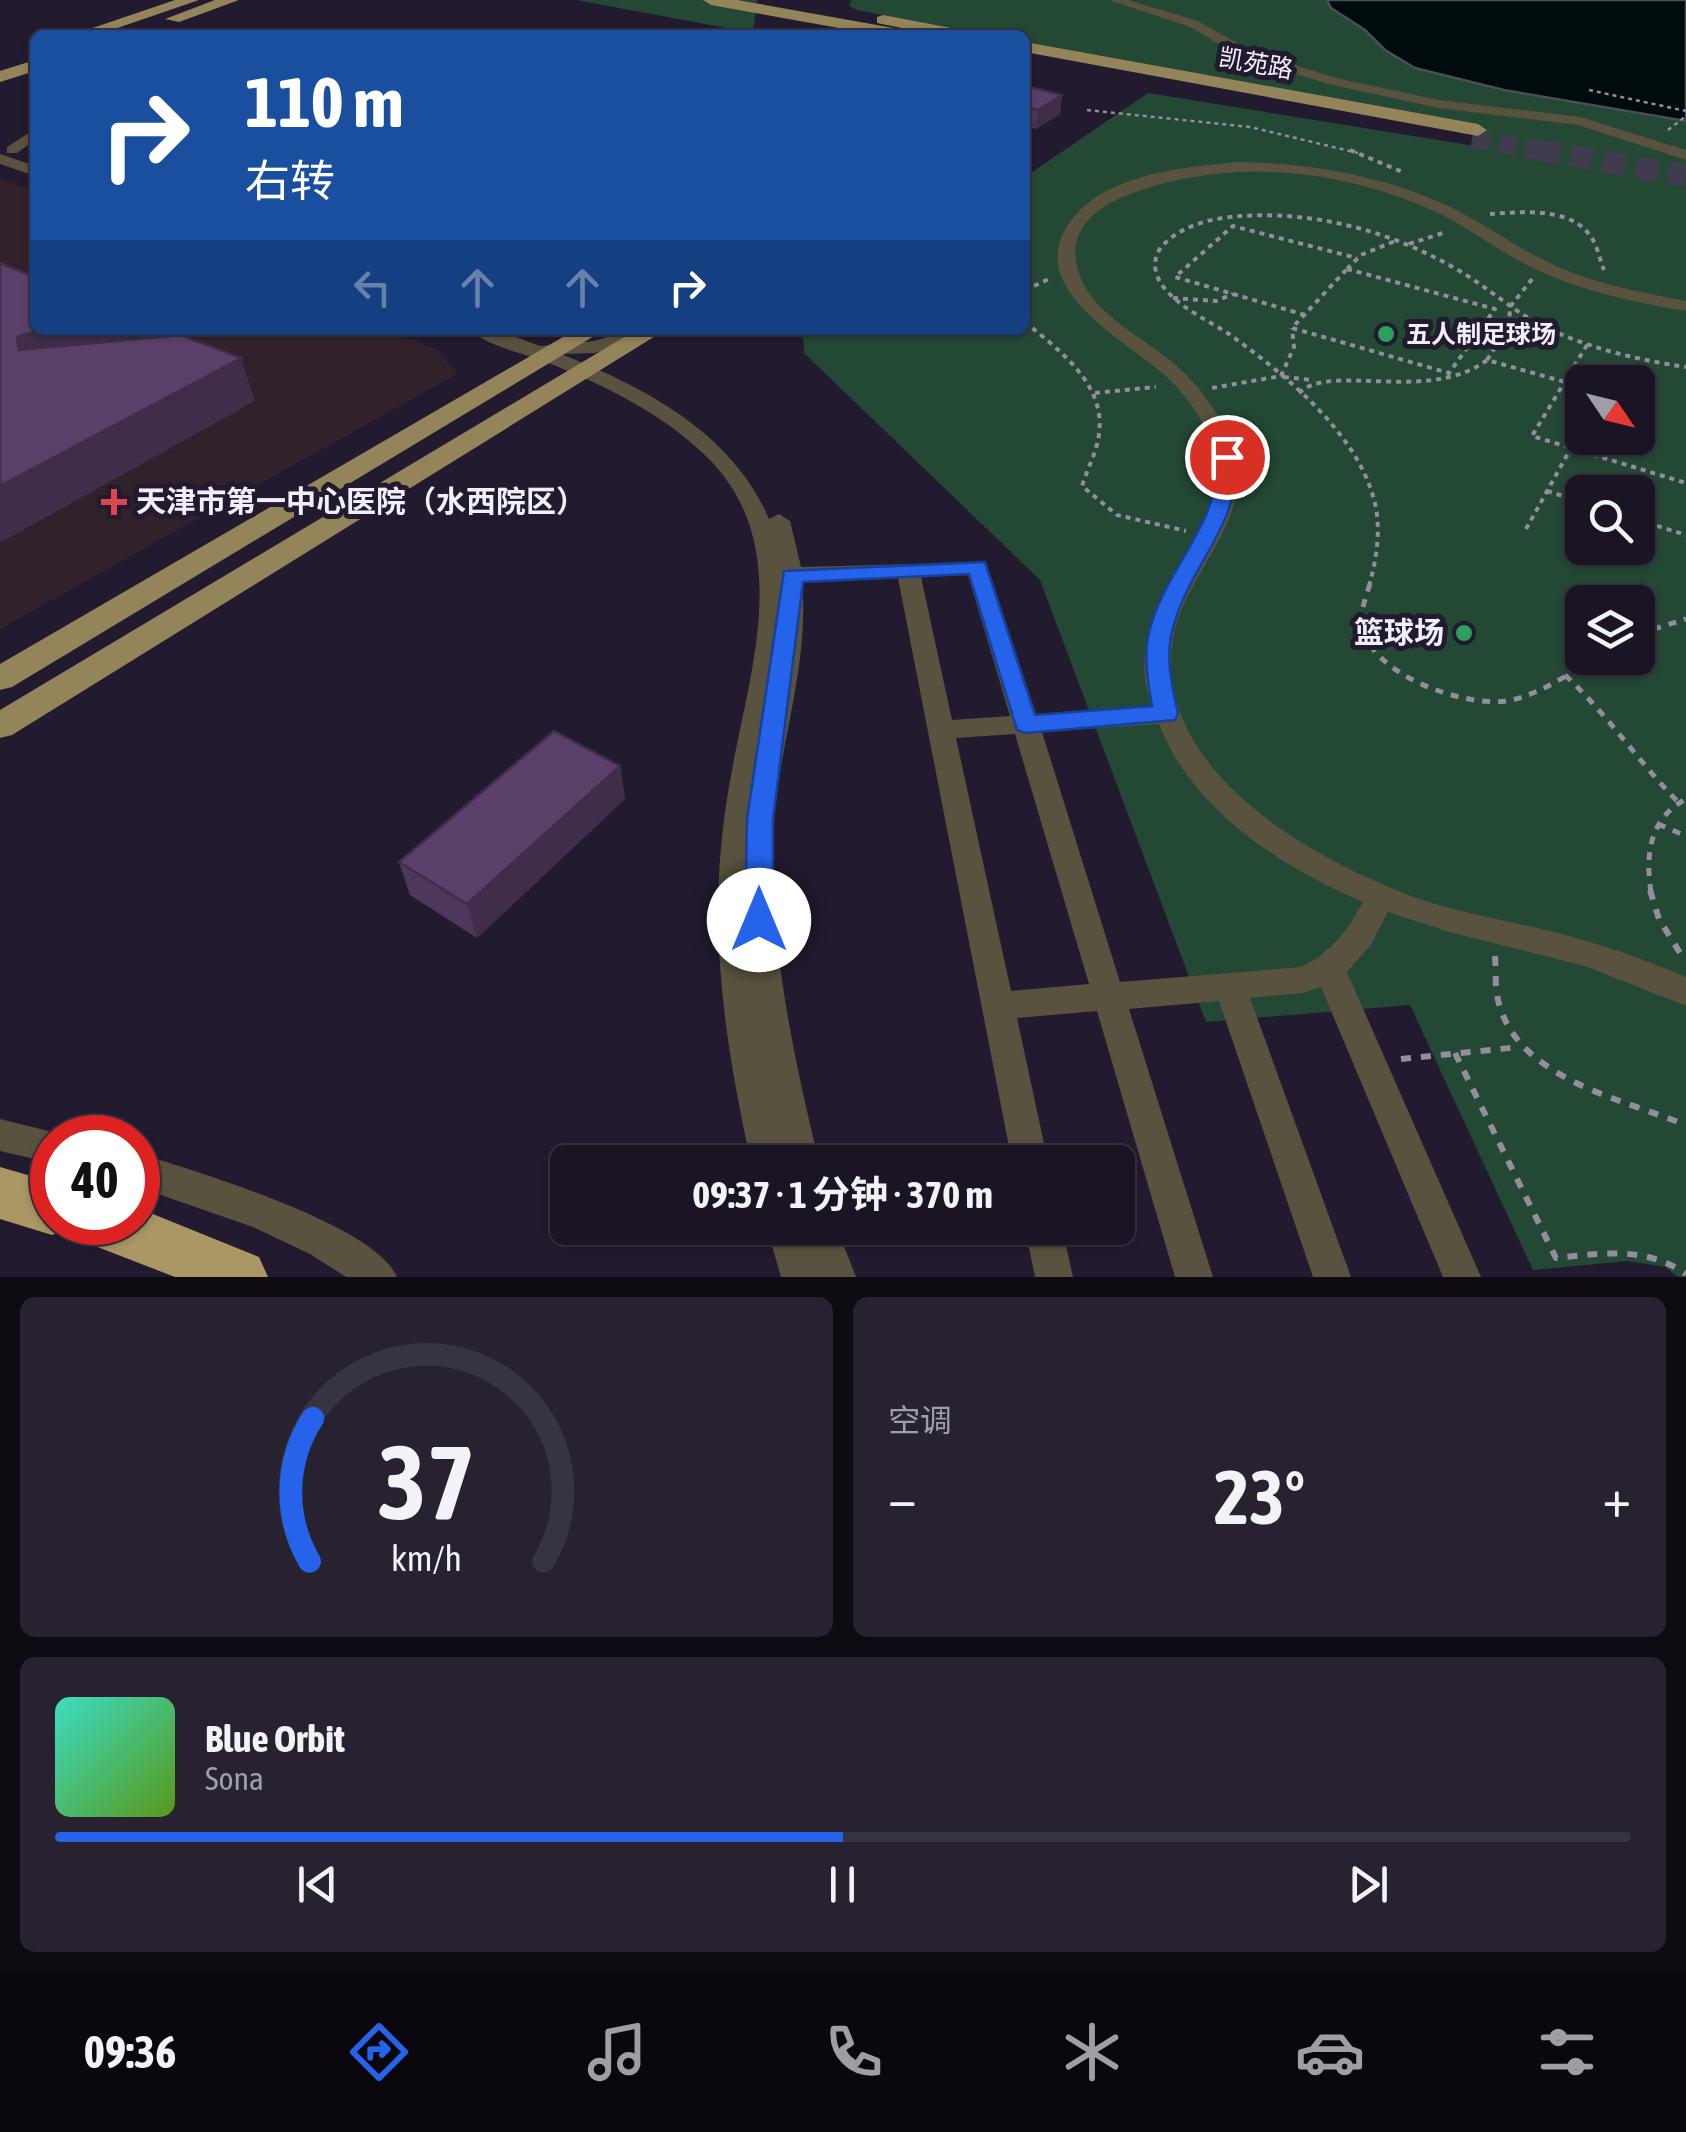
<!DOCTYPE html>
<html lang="zh">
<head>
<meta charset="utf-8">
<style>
  body { margin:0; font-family:"Asap Condensed","Noto Sans SC",sans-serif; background:#272130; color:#f1f3f6; height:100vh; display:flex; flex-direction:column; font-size:38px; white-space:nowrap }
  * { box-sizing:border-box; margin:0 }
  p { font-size:32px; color:#9f9ea6 }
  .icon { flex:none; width:55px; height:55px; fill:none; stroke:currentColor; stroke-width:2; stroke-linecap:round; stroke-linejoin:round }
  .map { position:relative; height:1277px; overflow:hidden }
  .details { display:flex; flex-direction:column; gap:20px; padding:20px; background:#0e0b13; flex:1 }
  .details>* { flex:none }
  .guide { position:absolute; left:30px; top:30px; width:1000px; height:305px; border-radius:15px; box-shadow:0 2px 8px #0004,0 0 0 2px #383341; background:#1a4fa0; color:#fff; overflow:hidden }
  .needle { width:65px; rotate:125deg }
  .tools { position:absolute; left:1565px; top:365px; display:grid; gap:20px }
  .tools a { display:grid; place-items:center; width:90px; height:90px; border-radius:15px; background:#1a1423; box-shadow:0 2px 8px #0004,0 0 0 2px #383341; font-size:50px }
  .speed { position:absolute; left:30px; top:1115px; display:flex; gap:20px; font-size:50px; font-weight:700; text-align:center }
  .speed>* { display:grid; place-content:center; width:130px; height:130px; border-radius:50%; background:#1a1423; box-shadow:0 2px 8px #0004,0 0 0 2px #383341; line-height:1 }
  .speed .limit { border:15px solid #d22; background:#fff; color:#111 }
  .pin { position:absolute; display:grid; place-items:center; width:85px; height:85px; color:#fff; margin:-42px; border:5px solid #fff; border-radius:50%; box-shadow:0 2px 10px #0007 }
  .me { position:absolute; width:110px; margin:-55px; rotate:0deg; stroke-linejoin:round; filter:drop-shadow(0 0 8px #0008) }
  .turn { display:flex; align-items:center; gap:35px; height:210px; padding:0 50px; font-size:45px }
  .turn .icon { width:130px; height:130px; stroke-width:2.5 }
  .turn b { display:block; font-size:70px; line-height:85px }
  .lanes { display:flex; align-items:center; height:95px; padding:0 50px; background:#0003; justify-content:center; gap:50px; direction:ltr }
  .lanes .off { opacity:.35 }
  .big { font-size:75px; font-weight:700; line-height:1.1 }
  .details .card { flex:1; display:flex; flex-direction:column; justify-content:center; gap:15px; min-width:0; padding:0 35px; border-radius:15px; background:#272130 }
  .details .dial { align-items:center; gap:0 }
  .dial svg { height:260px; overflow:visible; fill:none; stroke:#383341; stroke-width:7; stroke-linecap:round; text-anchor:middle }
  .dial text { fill:#f1f3f6; stroke:none }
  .song { display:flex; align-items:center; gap:30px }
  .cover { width:120px; height:120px; border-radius:15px; background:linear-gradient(135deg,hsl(170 70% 55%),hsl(90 70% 35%)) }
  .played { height:10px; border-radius:5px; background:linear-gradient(90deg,#2563eb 50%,#383341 50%) }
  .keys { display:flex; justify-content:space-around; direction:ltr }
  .heat { display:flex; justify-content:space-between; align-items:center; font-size:55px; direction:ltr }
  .details .tiles { flex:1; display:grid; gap:20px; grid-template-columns:1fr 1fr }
  .card:last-child { grid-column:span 2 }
  .trip { position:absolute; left:550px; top:1145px; width:585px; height:100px; border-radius:15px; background:#1a1423; box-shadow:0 2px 8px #0004,0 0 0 2px #383341; font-weight:700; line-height:100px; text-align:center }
  .tabs { display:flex; height:160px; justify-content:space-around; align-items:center; background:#0a080e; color:#9f9ea6 }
  .tabs .icon { width:70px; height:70px }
  .tabs .current { color:#2563eb }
  .tabs b { font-size:45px; color:#f1f3f6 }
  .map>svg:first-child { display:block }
</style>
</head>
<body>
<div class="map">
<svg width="1686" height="1277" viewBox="0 0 1686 1277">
  <rect width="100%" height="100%" fill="#221b2f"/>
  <!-- medical -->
  <path fill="#31212b" d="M0,178l35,14v138h353l50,20 19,24 -457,255z"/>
  <!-- green -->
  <path fill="#234833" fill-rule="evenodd" d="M576,0h181l-4,33z
    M852,0h834v1277h-8l-13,-10 -37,-6 -95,9 -123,-265 -204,17 -166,-442 -236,-227 -1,-23h222v-153l123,-84 327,53 11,-18 -461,-85v-8h-41l-127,-25 -8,-4zM1582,382h56v56h-56zM1582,492h56v56h-56zM1582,602h56v56h-56z"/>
  <!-- water -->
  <path fill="#000b0d" stroke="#494f55" stroke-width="2.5" d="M1327,0h359v121l-182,-31 -89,-22 -30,-18 -20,-20 -34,-22z"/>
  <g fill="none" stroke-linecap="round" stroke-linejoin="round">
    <!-- major-tunnel-far1 -->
    <path stroke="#413b4e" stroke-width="18" stroke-dasharray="18 9" stroke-linecap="butt" d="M1472,139l80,14"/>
    <!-- major-tunnel -->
    <path stroke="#413b4e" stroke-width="22" stroke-dasharray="22 11" stroke-linecap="butt" d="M1538,150l148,26"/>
    <!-- path-far3 -->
    <path stroke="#938d9e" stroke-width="2.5" stroke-dasharray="4 4" stroke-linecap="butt" d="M1589,90l97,21
      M1087,110l163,17 108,26
      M1668,130l18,-14"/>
    <!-- path-far2 -->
    <path stroke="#938d9e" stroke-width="4" stroke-dasharray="5 5" stroke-linecap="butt" d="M1350,150l55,23
      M1490,214c33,-2 84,-8 103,26 5,9 7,20 11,30
      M1409,244l37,-12
      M1347,269l148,40 -46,64 -157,-45z
      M1347,269l14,-14 34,-14
      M1532,279l-22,28 -1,19 -22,34 78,22
      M1025,290l24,-11
      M1173,298l43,3 17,-7
      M1305,315l-130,-38 58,-51 124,32
      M1025,322c34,28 81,62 74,112 -2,18 -12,35 -17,52l35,29 69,16
      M1508,331l39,-1
      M1587,345l-55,91 154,47
      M1284,377l28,3
      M1212,388l69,-12 13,-29 -2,-19
      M1095,393l61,-6
      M1299,393c31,-31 130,11 188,-33
      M1547,491l35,11
      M1638,520l48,15
      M1526,529l45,-81
      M1369,586c8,-28 13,-61 4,-90 -19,-66 -90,-123 -144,-162 -23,-15 -50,-26 -67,-49 -9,-13 -10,-29 2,-41 20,-20 50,-26 77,-28 76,-5 152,16 217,54 31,18 57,43 89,58 44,21 92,32 139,39"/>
    <!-- path-far1 -->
    <path stroke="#938d9e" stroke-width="5" stroke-dasharray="8 8" stroke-linecap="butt" d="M1370,584c-4,12 -9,25 -8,38 4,51 100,85 144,79 32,-5 62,-27 90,-43
      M1638,634l48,-15
      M1565,675c43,40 72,85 113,127
      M1658,824l28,12
      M1651,892c-6,-38 -1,-74 35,-93"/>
    <!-- path -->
    <path stroke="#938d9e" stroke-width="6" stroke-dasharray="10 10" stroke-linecap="butt" d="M1650,890l9,29 26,42
      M1495,956c1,13 0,26 2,39 15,83 123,103 189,130
      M1455,1053l101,205c46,-5 90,-12 130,16
      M1401,1059l118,-12"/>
    <!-- minor -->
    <path fill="#59523e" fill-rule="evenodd" d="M1109,0h19l70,21 53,30 85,27 103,22 141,17 106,33v10l-108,-35 -139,-17 -111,-24 -87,-27 -51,-30z
      M35,129v11l-18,13h-10v-6z
      M0,154l35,12v10l-35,-12z
      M1238,162c72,1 142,13 208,43 35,16 66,40 100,56 44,22 93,31 140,40v10c-47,-8 -96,-18 -140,-37 -39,-16 -72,-44 -110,-62 -96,-44 -209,-55 -308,-17 -28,10 -57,32 -52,65 7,53 68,75 103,108 22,20 40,46 52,73 31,70 -44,129 -57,193 -27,134 139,226 243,264 43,15 88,22 132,33 47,11 92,27 137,46v29l-98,-39 -142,-36 -58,-19 -18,34 -23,26 134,305h-38l-122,-290 -18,6 -53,5 101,279h-38l-94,-276 -90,8 84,268h-38l-78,-266 -80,7 31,144h-36l-114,-584 -96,4c8,81 -23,161 -28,242 -6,114 18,227 45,338h-68c-19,-85 -34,-174 -33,-262 1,-45 6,-90 15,-135 19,-102 60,-223 -26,-308 -45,-44 -103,-72 -161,-95 -23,-9 -59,-16 -76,-32h27l43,16 54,-5 37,-11h28l-64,23 -34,1c83,33 171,78 208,165l10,-5 11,7 11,46 185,-5 50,152 116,-8c-37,-96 71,-155 65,-236 -2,-34 -25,-69 -49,-92 -39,-37 -147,-88 -98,-156 34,-48 114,-55 168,-60zM968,575l42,141 -58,4 -31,-143zM1159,724c32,85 123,144 204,178 -15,28 -32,51 -62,65l-181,15 -78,-250zM1015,734l74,250 -78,7 -55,-253z
      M0,1119l65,16 -13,3v25l-52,-12z
      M138,1153c56,18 237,71 259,124h-51l-36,-23 -57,-27 -115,-40z
      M767,1228h70l19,49h-75z
      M1025,1228h37l11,49h-38z"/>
    <!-- major -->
    <path fill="#948459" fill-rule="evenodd" d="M175,0h24l-102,35h-25z
      M215,0h24l-60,22 -14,-3z
      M703,0h34l168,30 8,5h-35l-167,-30z
      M883,15l79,15 8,5h-34l-59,-12v-6z
      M1025,42l453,82 9,6 -9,6 -453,-84z
      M35,60v11l-35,11v-11z
      M575,330h29l-592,357 -12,3v-26z
      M636,330h29l-653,405 -12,3v-28z"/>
    <!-- highway -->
    <path fill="#ab9764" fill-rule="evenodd" d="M0,1167l52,15v40h21l-2,5 -19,8 -52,-16z
      M138,1208l121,49 9,20h-93l-93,-36 -8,-19h64z"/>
  </g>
  <!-- wall -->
  <path fill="#4d375a" d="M1025,86l37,9 -2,19 -24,15 -11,-3z
    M620,766l5,33 -148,139 -67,-43 -11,-33z"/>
  <!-- shaded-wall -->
  <path fill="#3f2d4a" d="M1062,95l-2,19 -24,15 2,-19z
    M41,330h85l8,20h-115l-2,-13z
    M241,358l14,43 -255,142v-57z
    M620,766l5,33 -148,139 -10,-34z"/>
  <!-- building -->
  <path fill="#5a4069" stroke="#3f2d4a" stroke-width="2.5" d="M1025,86l37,9 -24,15 -13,-3z
    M0,263l35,14v53h6l-24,7 2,13 162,-15 60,23 -241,128z
    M554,731l66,35 -153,138 -68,-42z"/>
  <!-- route -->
  <path fill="#2563eb" stroke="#184099" stroke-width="2.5" d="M1227,451l10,6c3,72 -53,113 -66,180 -5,25 2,52 7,77l-3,6 -149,13 -9,-3 -48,-156 -166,8 -30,237v101l-4,8 -10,3 -10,-3 -4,-8 2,-101 37,-248 201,-9 50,153 117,-9c-4,-22 -8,-47 -4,-69 14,-67 71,-108 70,-180z"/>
  <!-- markers -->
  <g fill="#2e9e5b" stroke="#221b2f" stroke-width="4">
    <circle cx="1386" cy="334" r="10"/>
    <circle cx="1464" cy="633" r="10"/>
  </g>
  <path fill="#e0444e" stroke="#221b2f" stroke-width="4" d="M109 487h10v10h10v10h-10v10h-10v-10h-10v-10h10z"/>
  <g text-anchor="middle" stroke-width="10" stroke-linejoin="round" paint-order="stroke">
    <!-- far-street labels -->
    <g font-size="25" fill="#f3eefc" stroke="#221b2f">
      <text transform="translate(1256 63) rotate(10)" y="9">凯苑路</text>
    </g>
    <!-- far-poi labels -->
    <g font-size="25" font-weight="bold" fill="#f3eefc" stroke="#221b2f" text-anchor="start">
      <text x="1406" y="343">五人制足球场</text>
    </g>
    <!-- poi labels -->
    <g font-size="30" font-weight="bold" fill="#f3eefc" stroke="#221b2f" text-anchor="start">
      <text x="136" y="512">天津市第一中心医院（水西院区）</text>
      <text x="1444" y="643" text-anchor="end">篮球场</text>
    </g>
  </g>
</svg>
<div class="tools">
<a><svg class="needle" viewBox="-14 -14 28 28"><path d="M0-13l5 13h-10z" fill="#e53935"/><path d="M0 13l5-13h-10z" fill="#9f9ea6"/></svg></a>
<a><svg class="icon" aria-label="search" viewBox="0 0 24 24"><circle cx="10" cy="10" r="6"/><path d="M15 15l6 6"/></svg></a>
<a><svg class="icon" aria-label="layers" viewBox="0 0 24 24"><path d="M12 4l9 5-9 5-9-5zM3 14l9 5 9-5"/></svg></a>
</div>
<div class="speed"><div class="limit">40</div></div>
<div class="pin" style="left:1227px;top:457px;background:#d93025"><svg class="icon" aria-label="arrive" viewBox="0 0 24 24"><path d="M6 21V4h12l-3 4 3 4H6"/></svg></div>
<svg class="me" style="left:759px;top:920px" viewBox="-20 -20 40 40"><circle r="19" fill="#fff"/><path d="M0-13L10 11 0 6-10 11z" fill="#2563eb"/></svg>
<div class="trip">09:37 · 1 分钟 · 370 m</div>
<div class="guide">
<div class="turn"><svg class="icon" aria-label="right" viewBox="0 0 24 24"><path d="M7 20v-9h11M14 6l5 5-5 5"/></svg><div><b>110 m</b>右转</div></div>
<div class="lanes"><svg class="icon off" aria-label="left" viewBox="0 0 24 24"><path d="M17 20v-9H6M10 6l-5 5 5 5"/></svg><svg class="icon off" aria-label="ahead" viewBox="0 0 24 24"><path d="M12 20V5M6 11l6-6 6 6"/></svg><svg class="icon off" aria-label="ahead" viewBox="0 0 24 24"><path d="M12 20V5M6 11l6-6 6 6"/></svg><svg class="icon" aria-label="right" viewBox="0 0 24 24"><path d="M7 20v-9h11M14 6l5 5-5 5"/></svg></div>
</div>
</div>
<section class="details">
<div class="tiles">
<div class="card dial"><svg viewBox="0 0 100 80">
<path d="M14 69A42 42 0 1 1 86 69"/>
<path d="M14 69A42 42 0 0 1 15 25" stroke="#2563eb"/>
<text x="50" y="56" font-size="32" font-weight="700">37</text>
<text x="50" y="72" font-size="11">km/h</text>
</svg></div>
<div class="card"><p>空调</p>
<div class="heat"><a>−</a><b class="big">23°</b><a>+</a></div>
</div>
<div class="card">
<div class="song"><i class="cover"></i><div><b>Blue Orbit</b><p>Sona</p></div></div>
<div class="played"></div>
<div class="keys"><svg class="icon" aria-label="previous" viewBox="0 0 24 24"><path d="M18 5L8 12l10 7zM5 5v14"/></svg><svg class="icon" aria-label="pause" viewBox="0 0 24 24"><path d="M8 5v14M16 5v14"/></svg><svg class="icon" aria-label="next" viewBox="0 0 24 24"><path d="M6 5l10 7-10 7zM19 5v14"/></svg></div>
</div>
</div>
</section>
<nav class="tabs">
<b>09:36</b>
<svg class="icon current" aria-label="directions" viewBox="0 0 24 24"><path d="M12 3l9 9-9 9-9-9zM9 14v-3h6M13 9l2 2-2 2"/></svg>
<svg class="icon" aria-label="music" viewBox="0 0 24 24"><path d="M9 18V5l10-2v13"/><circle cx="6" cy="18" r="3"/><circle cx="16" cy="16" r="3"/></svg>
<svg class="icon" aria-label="phone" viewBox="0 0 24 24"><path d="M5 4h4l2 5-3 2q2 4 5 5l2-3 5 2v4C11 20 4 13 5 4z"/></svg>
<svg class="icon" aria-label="climate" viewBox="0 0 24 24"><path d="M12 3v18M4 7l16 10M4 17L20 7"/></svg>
<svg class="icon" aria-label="car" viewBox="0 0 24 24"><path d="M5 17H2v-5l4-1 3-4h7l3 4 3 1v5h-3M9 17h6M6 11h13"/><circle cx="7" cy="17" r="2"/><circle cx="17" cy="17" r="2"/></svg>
<svg class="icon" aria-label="filters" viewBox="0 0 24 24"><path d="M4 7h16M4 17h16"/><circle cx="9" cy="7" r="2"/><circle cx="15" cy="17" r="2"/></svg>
</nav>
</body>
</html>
